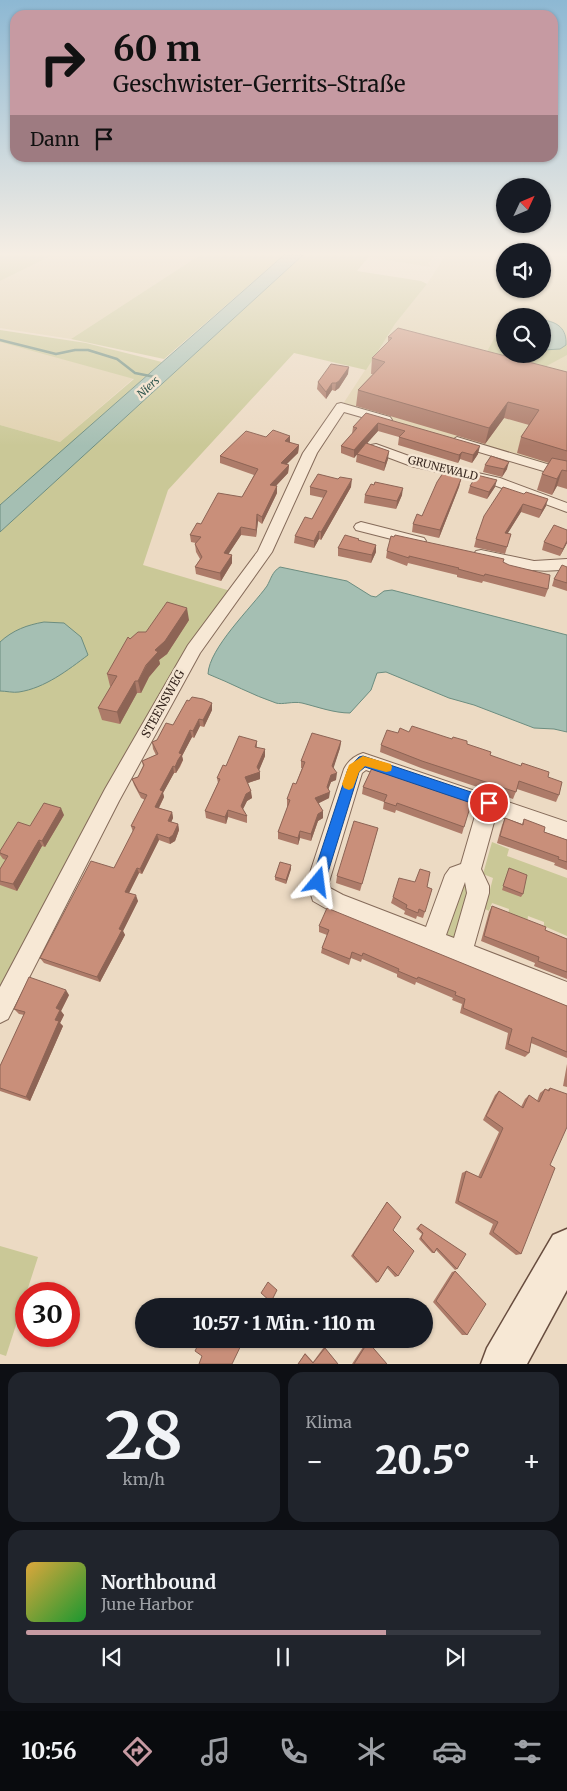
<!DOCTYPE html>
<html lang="de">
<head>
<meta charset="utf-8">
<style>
  body { margin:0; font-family:Merriweather,serif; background:#20242c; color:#f1f3f6; height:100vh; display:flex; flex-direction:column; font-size:19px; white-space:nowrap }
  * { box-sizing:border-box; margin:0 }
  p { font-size:16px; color:#9ea1a6 }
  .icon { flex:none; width:28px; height:28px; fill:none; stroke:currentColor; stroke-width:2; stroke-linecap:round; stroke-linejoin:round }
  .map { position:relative; height:1364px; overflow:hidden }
  .drawer { display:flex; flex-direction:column; gap:8px; padding:8px; background:#0d0f14; flex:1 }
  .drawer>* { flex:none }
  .guide { position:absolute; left:10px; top:10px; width:548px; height:152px; border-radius:15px; box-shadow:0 1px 4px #0004; background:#c69aa2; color:#111; overflow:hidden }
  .needle { width:32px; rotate:46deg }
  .fabs { position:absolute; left:496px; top:178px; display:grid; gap:10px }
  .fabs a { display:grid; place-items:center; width:55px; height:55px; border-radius:50%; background:#171b24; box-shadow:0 1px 4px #0004; font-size:25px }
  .speed { position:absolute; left:15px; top:1282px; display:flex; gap:10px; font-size:25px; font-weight:700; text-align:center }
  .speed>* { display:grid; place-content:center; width:65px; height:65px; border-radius:50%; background:#171b24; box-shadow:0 1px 4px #0004; line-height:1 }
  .speed .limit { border:8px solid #d22; background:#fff; color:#111 }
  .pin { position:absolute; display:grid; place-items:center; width:42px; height:42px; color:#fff; margin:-21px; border:2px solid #fff; border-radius:50%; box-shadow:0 1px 5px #0007 }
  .me { position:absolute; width:55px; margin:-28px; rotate:16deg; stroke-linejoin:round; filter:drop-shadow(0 0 4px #0008) }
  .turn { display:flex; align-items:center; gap:18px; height:105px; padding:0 20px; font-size:22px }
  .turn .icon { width:65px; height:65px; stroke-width:2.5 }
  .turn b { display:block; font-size:35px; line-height:42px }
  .then { display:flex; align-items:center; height:48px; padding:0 20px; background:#0003; gap:10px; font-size:19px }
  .big { font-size:38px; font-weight:800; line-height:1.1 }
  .drawer .tile { flex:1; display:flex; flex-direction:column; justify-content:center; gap:8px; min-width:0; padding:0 18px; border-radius:15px; background:#20242c }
  .drawer .dial { align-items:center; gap:0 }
  .dial b { font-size:65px; line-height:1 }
  .song { display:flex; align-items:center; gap:15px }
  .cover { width:60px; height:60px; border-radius:8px; background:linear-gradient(135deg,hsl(40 70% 55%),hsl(130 70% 35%)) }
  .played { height:5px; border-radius:2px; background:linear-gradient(90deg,#c69aa2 70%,#363941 70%) }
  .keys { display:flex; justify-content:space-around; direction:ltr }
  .heat { display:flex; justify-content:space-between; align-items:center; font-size:28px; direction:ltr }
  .drawer .tiles { flex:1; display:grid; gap:8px; grid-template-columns:1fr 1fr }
  .tile:last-child { grid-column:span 2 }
  .trip { position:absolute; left:135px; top:1298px; width:298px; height:50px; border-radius:25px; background:#171b24; box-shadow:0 1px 4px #0004; font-weight:800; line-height:50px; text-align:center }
  .dock { display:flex; height:80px; justify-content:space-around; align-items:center; background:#090b0e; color:#9ea1a6 }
  .dock .icon { width:35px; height:35px }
  .dock .active { color:#c69aa2 }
  .dock b { font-size:22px; color:#f1f3f6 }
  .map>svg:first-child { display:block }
</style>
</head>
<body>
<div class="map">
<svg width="567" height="1364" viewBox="0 0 567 1364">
  <rect width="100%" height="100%" fill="#ecdac3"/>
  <!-- farmland -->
  <path fill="#e1d2b0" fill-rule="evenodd" d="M53,255h147l-129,84 -71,-11v-47z
    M370,255h64l-6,9 3,3 -63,-10z
    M446,255h59v34h37l1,-34h24v218l-226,-66 54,-83 32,-40zM505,316h37v38h-37z
    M0,342l56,14 78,22 -74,64 -60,-17z"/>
  <!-- green -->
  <path fill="#cac897" d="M0,255h53l-53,26z
    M200,255h84l-120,104 -93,-20z
    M303,255h67l-13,16 64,10 6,3 -32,40 -29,46 -72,-17 -126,137 -25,75 91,27 -234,419v-479z
    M505,319v35h37l1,-4 17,-1 7,-5v11l-26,14 -57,-12z
    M0,330l86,13 76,19 -13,14 -149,129v-80l60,17 74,-63 -134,-37z
    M492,842l17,7 -2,7 60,22v58l-23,-10v-4l-16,-6 -1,7 -19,-8 1,-6 -17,-6 -3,8 -4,-2 8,-31 -10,-4z
    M466,881l5,5 -16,54 -10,-4 13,-51z
    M0,1246l38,11 -32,99 -6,-2z"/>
  <!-- water -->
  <path fill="#a5bfb3" stroke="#6c8d80" d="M284,255h19l-303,277v-27z
    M543,320c15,2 24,9 23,25l-6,4 -17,1z
    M280,567l67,14 24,15 5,1 8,-6 8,-1 175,45v97l-13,-3 -20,-1 -60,-23 -25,-7 -63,-26 -9,1 -6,17 -21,23c-16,0 -32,-6 -48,-10 -9,-2 -20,2 -26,0 -24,-8 -45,-20 -68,-29 1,-26 44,-67 59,-88 4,-7 5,-14 13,-19z
    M44,622l20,1 17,14 7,18c-20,15 -43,33 -69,37 -6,1 -13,-1 -19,-1v-49c13,-12 27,-17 44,-20z"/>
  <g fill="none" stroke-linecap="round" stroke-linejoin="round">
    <!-- stream -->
    <path stroke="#6c8d80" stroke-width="2.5" d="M0,340l56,14 19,-4h13l29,9 18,14 20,4"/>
    <defs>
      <path id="street" d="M341,403l49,14 2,3 -6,4 -42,-12 -27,41 -45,99 -72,101 -81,148 -111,218 -8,4v-36l105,-198 83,-144 70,-94 45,-98 34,-49z
        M457,437l110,33v8l-115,-34 -1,-3z
        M376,444l44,16 80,18 67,25v9l-76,-28 -80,-18 -40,-15 -1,-3 1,-3z
        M361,522l63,16 2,3 -2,3 -5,2 -63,-16 -2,-3 2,-3z
        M481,550l53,11 33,-2v10c-32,5 -60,-2 -91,-10l-3,-4 3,-4z
        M363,753l204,69v18l-71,-25 -15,54 8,17v7l-15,53 93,36v24l-240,-97 -14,-8 -6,-19 37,-113c4,-8 10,-13 19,-16zM366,770l111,39 -16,55 -11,4 -5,7 -19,52 -83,-32 -13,-7 -1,-6 33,-109zM465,882l2,11 -13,45 -8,-3z"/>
      <path id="secondary" d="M567,1229v61l-40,74h-46l6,-16 66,-113z"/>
    </defs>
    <!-- street casing -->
    <use href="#street" stroke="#856b5a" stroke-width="2"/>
    <!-- secondary casing -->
    <use href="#secondary" stroke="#674c3e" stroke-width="3"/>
    <!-- street -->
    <use href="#street" fill="#f7e8d5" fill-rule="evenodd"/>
    <!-- secondary -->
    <use href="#secondary" fill="#f7e8d5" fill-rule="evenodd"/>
  </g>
  <!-- wall -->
  <path fill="#ad7b69" d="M388,337l179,35v117l-10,-3 -5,9 -15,-5 5,-16 7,-11 -32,-10 4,-16 8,-12 -25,-7 -19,26 -129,-38 2,-16 15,-16h-2l1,-16 16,-15z
    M348,374l-9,14 -4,3 -3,-1 -6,9 -9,-10 1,-7z
    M366,413l112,41 -6,9 -12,-4 -2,4 -60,-18 1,-8 -21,-6 -11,12 21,16 -4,12 -28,-9 1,-8 -3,4 -13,-5v-7l11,-12 1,-7z
    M290,436v7l9,2 -1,8 -12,11 3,1 -1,8 -12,13h1v7l-15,31 -4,-3 -2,16 -15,-2 -13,19 4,1v8l-11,18 -25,-7 -1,-7 5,-8 -4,-7 -1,-8 1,-1 -5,-1 -1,-7 11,-11 41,-27 12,-22 -34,-12v-7l46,-19z
    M485,465l22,4 -5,8 -19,-5z
    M461,479l-2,8 -20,51 -27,-6 1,-8z
    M470,486l25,1 -8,12 -19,-6z
    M310,487h41l-30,53 -2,-1 -5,9 -20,-5 1,-7 17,-17 12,-21 -14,-3z
    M503,487l43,19 -7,12 -18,-6 -14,22h4l-6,20 -31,-7 2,-8z
    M365,495h37l-6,14 -32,-6z
    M567,530v13l-7,13 -18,-6 2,-8z
    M359,541l17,4v7l-5,11 -33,-7v-8z
    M387,551l116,11 45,27 -3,8 -62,-16 -1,2 -25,-6v-2l-49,-12 -1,3 -21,-8z
    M567,567v24l-15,-5 2,-7z
    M189,620l-22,34 -8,6 1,4 -11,13 -8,16h-4l-17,31 -18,-4 -4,-12 13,-22h-1l-3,-12 23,-35 16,-7z
    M212,703v7l-8,17 -4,-1 -6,12 -2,-1 -10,19 1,4 -3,7 -4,6h-2l-11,20 1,4 -5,11 13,4 1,6 -2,4 7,2 1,6 -4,11 -5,3 -11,-4 -17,34 -3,-1 -10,20 9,8 -15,30 2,4 -25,47 -56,-19 -4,-5 74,-90 19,-36 -2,-6 14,-26 -4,-2 -7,-13 -2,-6 6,-2 5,-11 -1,-5 14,-6 -3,-6 -1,-7 5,-2 16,-15z
    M409,732l58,12 23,11 58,22 11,18 -3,7 -39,-13 -4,10 -92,-31 -41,-16 1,-7 17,-12z
    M257,741v6l8,9 -6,14 1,9 -12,4 4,15 -5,3 -4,8 4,7v7l-19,-6 -2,7 -20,-6 -1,-7 13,-28 -1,-5 9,-12z
    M341,741l-1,7 -7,20 3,12 -5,2 -3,7 1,9 -10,5 4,15 -5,3 -7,20 -11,-3 -2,7 -20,-6v-7l10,-26h-1v-7l9,-15 6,-16h-1v-7z
    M372,768l92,59 -2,7 -66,-24 -1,3 -12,-4 1,-7 -22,-8 1,-7z
    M64,815l-19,32 -3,-1 -25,45 -17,-6v-16l6,-9 -3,-1 -3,-4v-4l30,-25z
    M505,818l17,6 2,-5 20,13 23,8v30l-13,-5 1,-2 -58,-20 5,-18z
    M378,828l-18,63 -24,-8 1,-7z
    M509,868l14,26 -2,3 -19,-7z
    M291,869l-5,15 -11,-4v-3z
    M427,887l5,2 -9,29 -6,-2 -1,3 -12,-5 1,-3 -14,-8 2,-6z
    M492,906l53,24 22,9v40l-33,-13 1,-3 -54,-22 8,-29z
    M319,926l248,80v52l-36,-15 -2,10 -4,4 -20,-8 3,-16 -48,-20 2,-9 -10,-4 1,-2 -37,-16 -1,3 -18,-8v-3l-35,-15 -1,3 -10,-4 -2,7 -28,-12 1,-5 5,-13 -8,-3z
    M69,995l-8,16 3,4 -4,8 3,3 -33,75 -30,-10v-25l24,-51 -5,-1 -5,-5z
    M567,1064v23l-4,-1z
    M550,1088v77l-29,89 -5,1 -27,-21 4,-10 -38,-21 7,-30 4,-2 12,6 21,-45 -16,-12 12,-25 4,-4 22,16 4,-8 4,-4 8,6 3,-8 5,-4 2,1z
    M387,1202l6,28 5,46 -3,1 -8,-9 -9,14 -2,1 -25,-27z
    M421,1224l36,45 -2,1 -19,-20 -2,3h-2l-13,-14 3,-5 -6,-5z
    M455,1271l12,64h-5l-29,-33 19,-30z
    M367,1341l1,1 19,22h-35z
    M324,1347l14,17h-40l7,-11 8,9z"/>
  <!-- shaded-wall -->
  <path fill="#8d6455" d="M349,367l-1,7 -9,14 -4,3 1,-8z
    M332,383v7l-6,9v-7z
    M508,402l-4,16 -19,26 4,-16z
    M378,423v8l-24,27v-8z
    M290,436v8l-5,-3z
    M299,445l-1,8 -17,17v-7z
    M480,446l-2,8 -6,9 1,-8z
    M389,451l-1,8 -4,12 1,-8z
    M462,452l-2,7 -2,4 1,-8z
    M509,462l-2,7 -5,8 2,-8z
    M289,465l-1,8 -18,19v-7z
    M562,470l-5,16 -5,9 5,-16z
    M352,479l-1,8 -30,53v-8z
    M461,479l-2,8 -20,51 1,-8z
    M497,480l-2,7 -8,12 2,-7z
    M277,486v7l-15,31v-7z
    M403,488l-1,7 -6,14 1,-8z
    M548,499l-2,7 -7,12 3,-8z
    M523,504l-2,8 -18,29 2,-8z
    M257,514l1,7 -2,16v-7z
    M241,527v8l-17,26v-8z
    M319,531v8l-5,9v-7z
    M567,541v2l-7,13 3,-7z
    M376,545v7l-5,11 1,-8z
    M232,555v8l-11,18 -1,-8z
    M187,608l2,12 -22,34 -8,6 1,4 -11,13 -8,16 -3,-12 17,-31z
    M135,681l2,12 -17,31 -3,-12z
    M212,703v7l-8,17 -1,-7z
    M199,719l1,7 -6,12 -1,-7z
    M190,730l2,7 -10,19 1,4 -7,13 -1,-6 4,-14z
    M341,741l-1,7 -8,25v-7z
    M265,749v7l-7,17 2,-1v7l-15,5v-7l12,-10z
    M173,766l1,7 -11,20 1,4 -8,16 -1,-6 5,-17z
    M337,773l-1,7 -5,2 -4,11 3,-1 -1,6 -14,7v-7l12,-11 4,-12z
    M251,791l1,7 -5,3 -6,12v-7l5,-12z
    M61,808l3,7 -19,32 -3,-6z
    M228,810v7l-2,7 -1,-7z
    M323,811v7l-5,3 -7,20v-7l7,-20z
    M172,812l1,6 -4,9 -1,-6z
    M178,824l1,6 -4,11 -5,3 -1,-6z
    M300,831v7l-2,7v-7z
    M157,834l2,6 -17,34 -2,-5z
    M39,840l3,6 -25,45 -4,-7z
    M291,865v4l-5,15v-4z
    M137,868l2,5 -12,24 -2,-5z
    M136,895l2,6 -15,30 2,4 -25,47 -3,-5 22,-48z
    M66,990l3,5 -8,16 3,4 -4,8 3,3 -33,75 -4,-4 29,-77 1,-12z"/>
  <!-- building -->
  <path fill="#c98f7a" stroke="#8d6455" d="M398,328l169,44v79l-46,-14 18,-27 -31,-8 -19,26 -131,-38 27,-28 -13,-4 20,-20 -4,-1z
    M331,364l18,3 -10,14 -3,2h-4l-6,9 -8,-10z
    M366,413l114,33 -7,9 -11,-3 -3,3 -60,-18 6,-6 -27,-8 -24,27 -13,-4 16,-18 -4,-1z
    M273,430l17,6 -5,5 14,4 -18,18 8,2 -19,20 7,1 -15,31 -5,-3 -1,16 -15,-3 -17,26 8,2 -12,18 -25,-6 7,-10 -7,-13 6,-7 -11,-2 7,-12 4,1 17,-31 24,4 16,-28 -38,-13 26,-25 20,6z
    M366,443l23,8 -4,12 -28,-9z
    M491,456l18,6 -5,7 -19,-4z
    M552,458l15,3v10l-5,-1 -5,9 -15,-5z
    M443,473l18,6 -21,51 -27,-6 4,-10 5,2 15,-34z
    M318,474l20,5 2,-2 12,2 -31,53 -2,-1 -5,10 -19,-5 10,-19 7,2 15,-28 -17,-4z
    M477,475l20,5 -8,12 -19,-6z
    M375,482l28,6 -6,13 -32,-6 6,-11 3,1z
    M503,487l21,7 2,-2 22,7 -6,11 -19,-6 -18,29 6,1 -4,13 -31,-8 8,-23z
    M554,525l13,5v11l-4,8 -19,-7z
    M345,535l14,4 -1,1 18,5 -4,10 -34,-7z
    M395,535l109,24 -1,3 6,3 41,10 -2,14 -63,-15 -1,2 -26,-7 1,-1 -50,-12v2l-22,-7 4,-15 3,1z
    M562,565l5,2v16l-13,-4z
    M167,602l20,6 -22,33 -10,9 3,2 -12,13 -8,16h-3l-18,31 -19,-4 19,-32 -10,-2 21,-37 2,2 8,-7h8z
    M192,697l11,2 9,4 -9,17 -4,-1 -6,12 -3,-1 -11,23 3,1 -4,6 -3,7 -2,-1 -13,24 3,1 -8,16 17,5 -4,9 10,3 -5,11 -4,3 -12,-4 -17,35 -3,-1 -12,24 11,3 -17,34 3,1 -25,47 -57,-19 51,-97 23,7 21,-41 -4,-1 16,-31 -8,-3 -7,-13 6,-2 6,-12 -2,-4 16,-7 -6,-12 5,-2 9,-17 7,2 14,-25 2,1z
    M412,726l40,13 1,-2 14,4v3l24,8 -1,3 31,11 1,-3 27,9 -1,5 14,5 -3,13 -40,-14 -3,11 -94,-31 -41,-16 6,-15 11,3 2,-5 9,4z
    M312,733l29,8 -9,25 5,7 -6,2 -4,12 3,5 -15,6 8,13 -5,3 -7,20 -11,-3 -2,7 -20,-6 12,-32 -3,-1 6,-16 3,1 9,-22 -4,-1z
    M239,736l18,5 -2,6 10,2 -8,18 3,5 -15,5 6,14 -5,3 -5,12 6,10 -19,-6 -3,7 -20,-6 15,-32 -3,-1 6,-13 3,1z
    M372,768l100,33 -8,26 -67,-24 -1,3 -12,-4 3,-7 -24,-8z
    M44,803l17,5 -19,33 -3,-1 -26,44 -13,-3v-12l8,-13 -8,-3v-2l18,-29 12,4z
    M505,818l18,7 1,-6 21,8 -1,5 23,8v22l-9,-3 1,-2 -59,-21z
    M354,821l24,7 -16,56 -25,-8z
    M280,862l11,3 -5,15 -11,-3z
    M509,868l18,7 -4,19 -20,-8z
    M420,869l10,3 -3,15 5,2 -7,23 -6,-3 -1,4 -12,-5 1,-3 -14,-8 6,-19 16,4z
    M492,906l54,21 -1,3 22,9v33l-29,-11 1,-4 -55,-21z
    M327,908l240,98v46l-35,-15 -3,16 -21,-9 4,-15 -49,-21 2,-9 -10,-4 1,-3 -38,-15 -1,2 -19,-8 1,-2 -36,-16 -1,3 -10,-4 -2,7 -28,-11 7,-18 -10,-4z
    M29,977l37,13 -10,18 4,2 -5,10 4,1 -33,76 -26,-9v-22l25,-54 -11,-3z
    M550,1088l17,6v33l-17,38 5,3 -34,86 -28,-22 5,-10 -40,-21 8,-30 15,7 22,-50 -17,-12 13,-25 24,17 6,-13 10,7 6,-13 4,2z
    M387,1202l14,15 -8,13 21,21 -16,25 -10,-10 -10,16 -25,-27z
    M421,1224l45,30 -9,15 -20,-21 -3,5 -13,-15 2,-5 -5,-5z
    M455,1271l31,33 -19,31 -31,-34z
    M268,1282l9,8 -6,12 -10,-9z
    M201,1339h43l-12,25h-33l3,-8 -7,-5z
    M368,1342l19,22h-33z
    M325,1348l13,16h-40l7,-10 8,9z"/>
  <!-- sky -->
  <linearGradient id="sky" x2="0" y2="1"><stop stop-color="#8db8d3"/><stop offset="0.57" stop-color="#f6eee4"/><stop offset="1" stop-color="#f6eee4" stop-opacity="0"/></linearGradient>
  <rect width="567" height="446" fill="url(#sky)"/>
  <!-- route -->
  <path fill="#1a73e8" stroke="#114b97" d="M363,756l126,42 5,1 2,4 -2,4 -5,2 -124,-42 -6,5 -34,110 -2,5 -5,2 -5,-2 -2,-5 37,-113 11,-12z"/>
  <!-- slow -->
  <path fill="#f59e0b" d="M363,756l28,8 1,3 -1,4 -5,1 -21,-6 -6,6 -6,16 -4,2 -5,-2 -2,-4 7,-19z"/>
  <g text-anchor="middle" stroke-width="5" stroke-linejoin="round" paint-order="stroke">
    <!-- far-water labels -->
    <g font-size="11" font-style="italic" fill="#2e554d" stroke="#f4e5d2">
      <text transform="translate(148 387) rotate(-42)" y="4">Niers</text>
    </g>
    <!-- far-street labels -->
    <g font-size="11" fill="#36261e" stroke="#f4e5d2">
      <text transform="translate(443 468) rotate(14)" y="4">GRUNEWALD</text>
    </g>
    <!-- street labels -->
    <g font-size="12" fill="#36261e" stroke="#f4e5d2">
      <text transform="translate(163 704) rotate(-61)" y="4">STEENSWEG</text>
    </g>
  </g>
</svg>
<div class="fabs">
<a><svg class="needle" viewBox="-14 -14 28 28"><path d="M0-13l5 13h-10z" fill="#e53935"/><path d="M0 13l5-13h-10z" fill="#9ea1a6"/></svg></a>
<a><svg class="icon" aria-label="sound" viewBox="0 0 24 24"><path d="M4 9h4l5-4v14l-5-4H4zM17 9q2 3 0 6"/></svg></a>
<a><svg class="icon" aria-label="search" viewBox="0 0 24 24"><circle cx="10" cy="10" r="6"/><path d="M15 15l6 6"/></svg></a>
</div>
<div class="speed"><div class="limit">30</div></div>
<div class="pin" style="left:489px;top:803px;background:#d93025"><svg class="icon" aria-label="arrive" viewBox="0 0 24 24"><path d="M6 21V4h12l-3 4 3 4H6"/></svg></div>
<svg class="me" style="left:318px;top:882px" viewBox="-20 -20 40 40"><path d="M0-17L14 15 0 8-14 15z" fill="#1a73e8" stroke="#fff" stroke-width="4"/></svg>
<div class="trip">10:57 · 1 Min. · 110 m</div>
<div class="guide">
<div class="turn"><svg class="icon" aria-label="right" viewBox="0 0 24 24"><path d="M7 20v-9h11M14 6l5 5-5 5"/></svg><div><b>60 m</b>Geschwister-Gerrits-Straße</div></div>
<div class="then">Dann<svg class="icon" aria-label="arrive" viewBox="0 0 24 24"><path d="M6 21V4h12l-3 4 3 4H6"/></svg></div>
</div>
</div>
<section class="drawer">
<div class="tiles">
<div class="tile dial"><b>28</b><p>km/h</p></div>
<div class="tile"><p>Klima</p>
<div class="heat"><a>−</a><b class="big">20.5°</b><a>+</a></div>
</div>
<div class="tile">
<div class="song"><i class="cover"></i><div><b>Northbound</b><p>June Harbor</p></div></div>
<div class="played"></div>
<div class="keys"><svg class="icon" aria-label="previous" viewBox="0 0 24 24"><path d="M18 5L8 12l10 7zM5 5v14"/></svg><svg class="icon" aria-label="pause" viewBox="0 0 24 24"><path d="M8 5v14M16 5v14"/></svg><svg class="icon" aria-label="next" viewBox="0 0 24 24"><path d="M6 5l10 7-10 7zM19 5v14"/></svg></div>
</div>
</div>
</section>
<nav class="dock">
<b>10:56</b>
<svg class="icon active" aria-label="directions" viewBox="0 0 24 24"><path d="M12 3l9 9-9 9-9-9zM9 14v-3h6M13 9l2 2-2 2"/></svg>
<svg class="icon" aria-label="music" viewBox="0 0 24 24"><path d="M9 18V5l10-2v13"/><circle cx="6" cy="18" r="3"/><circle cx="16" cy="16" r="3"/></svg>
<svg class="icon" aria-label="phone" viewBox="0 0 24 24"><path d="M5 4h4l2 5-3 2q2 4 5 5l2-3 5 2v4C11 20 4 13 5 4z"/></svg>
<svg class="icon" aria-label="climate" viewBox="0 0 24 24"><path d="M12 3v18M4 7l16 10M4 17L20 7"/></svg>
<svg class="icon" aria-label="car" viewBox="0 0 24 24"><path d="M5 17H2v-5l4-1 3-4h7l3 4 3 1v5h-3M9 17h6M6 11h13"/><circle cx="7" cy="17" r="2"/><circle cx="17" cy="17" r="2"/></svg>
<svg class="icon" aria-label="filters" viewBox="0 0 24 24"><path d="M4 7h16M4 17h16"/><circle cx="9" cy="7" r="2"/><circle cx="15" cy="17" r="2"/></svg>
</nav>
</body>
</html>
